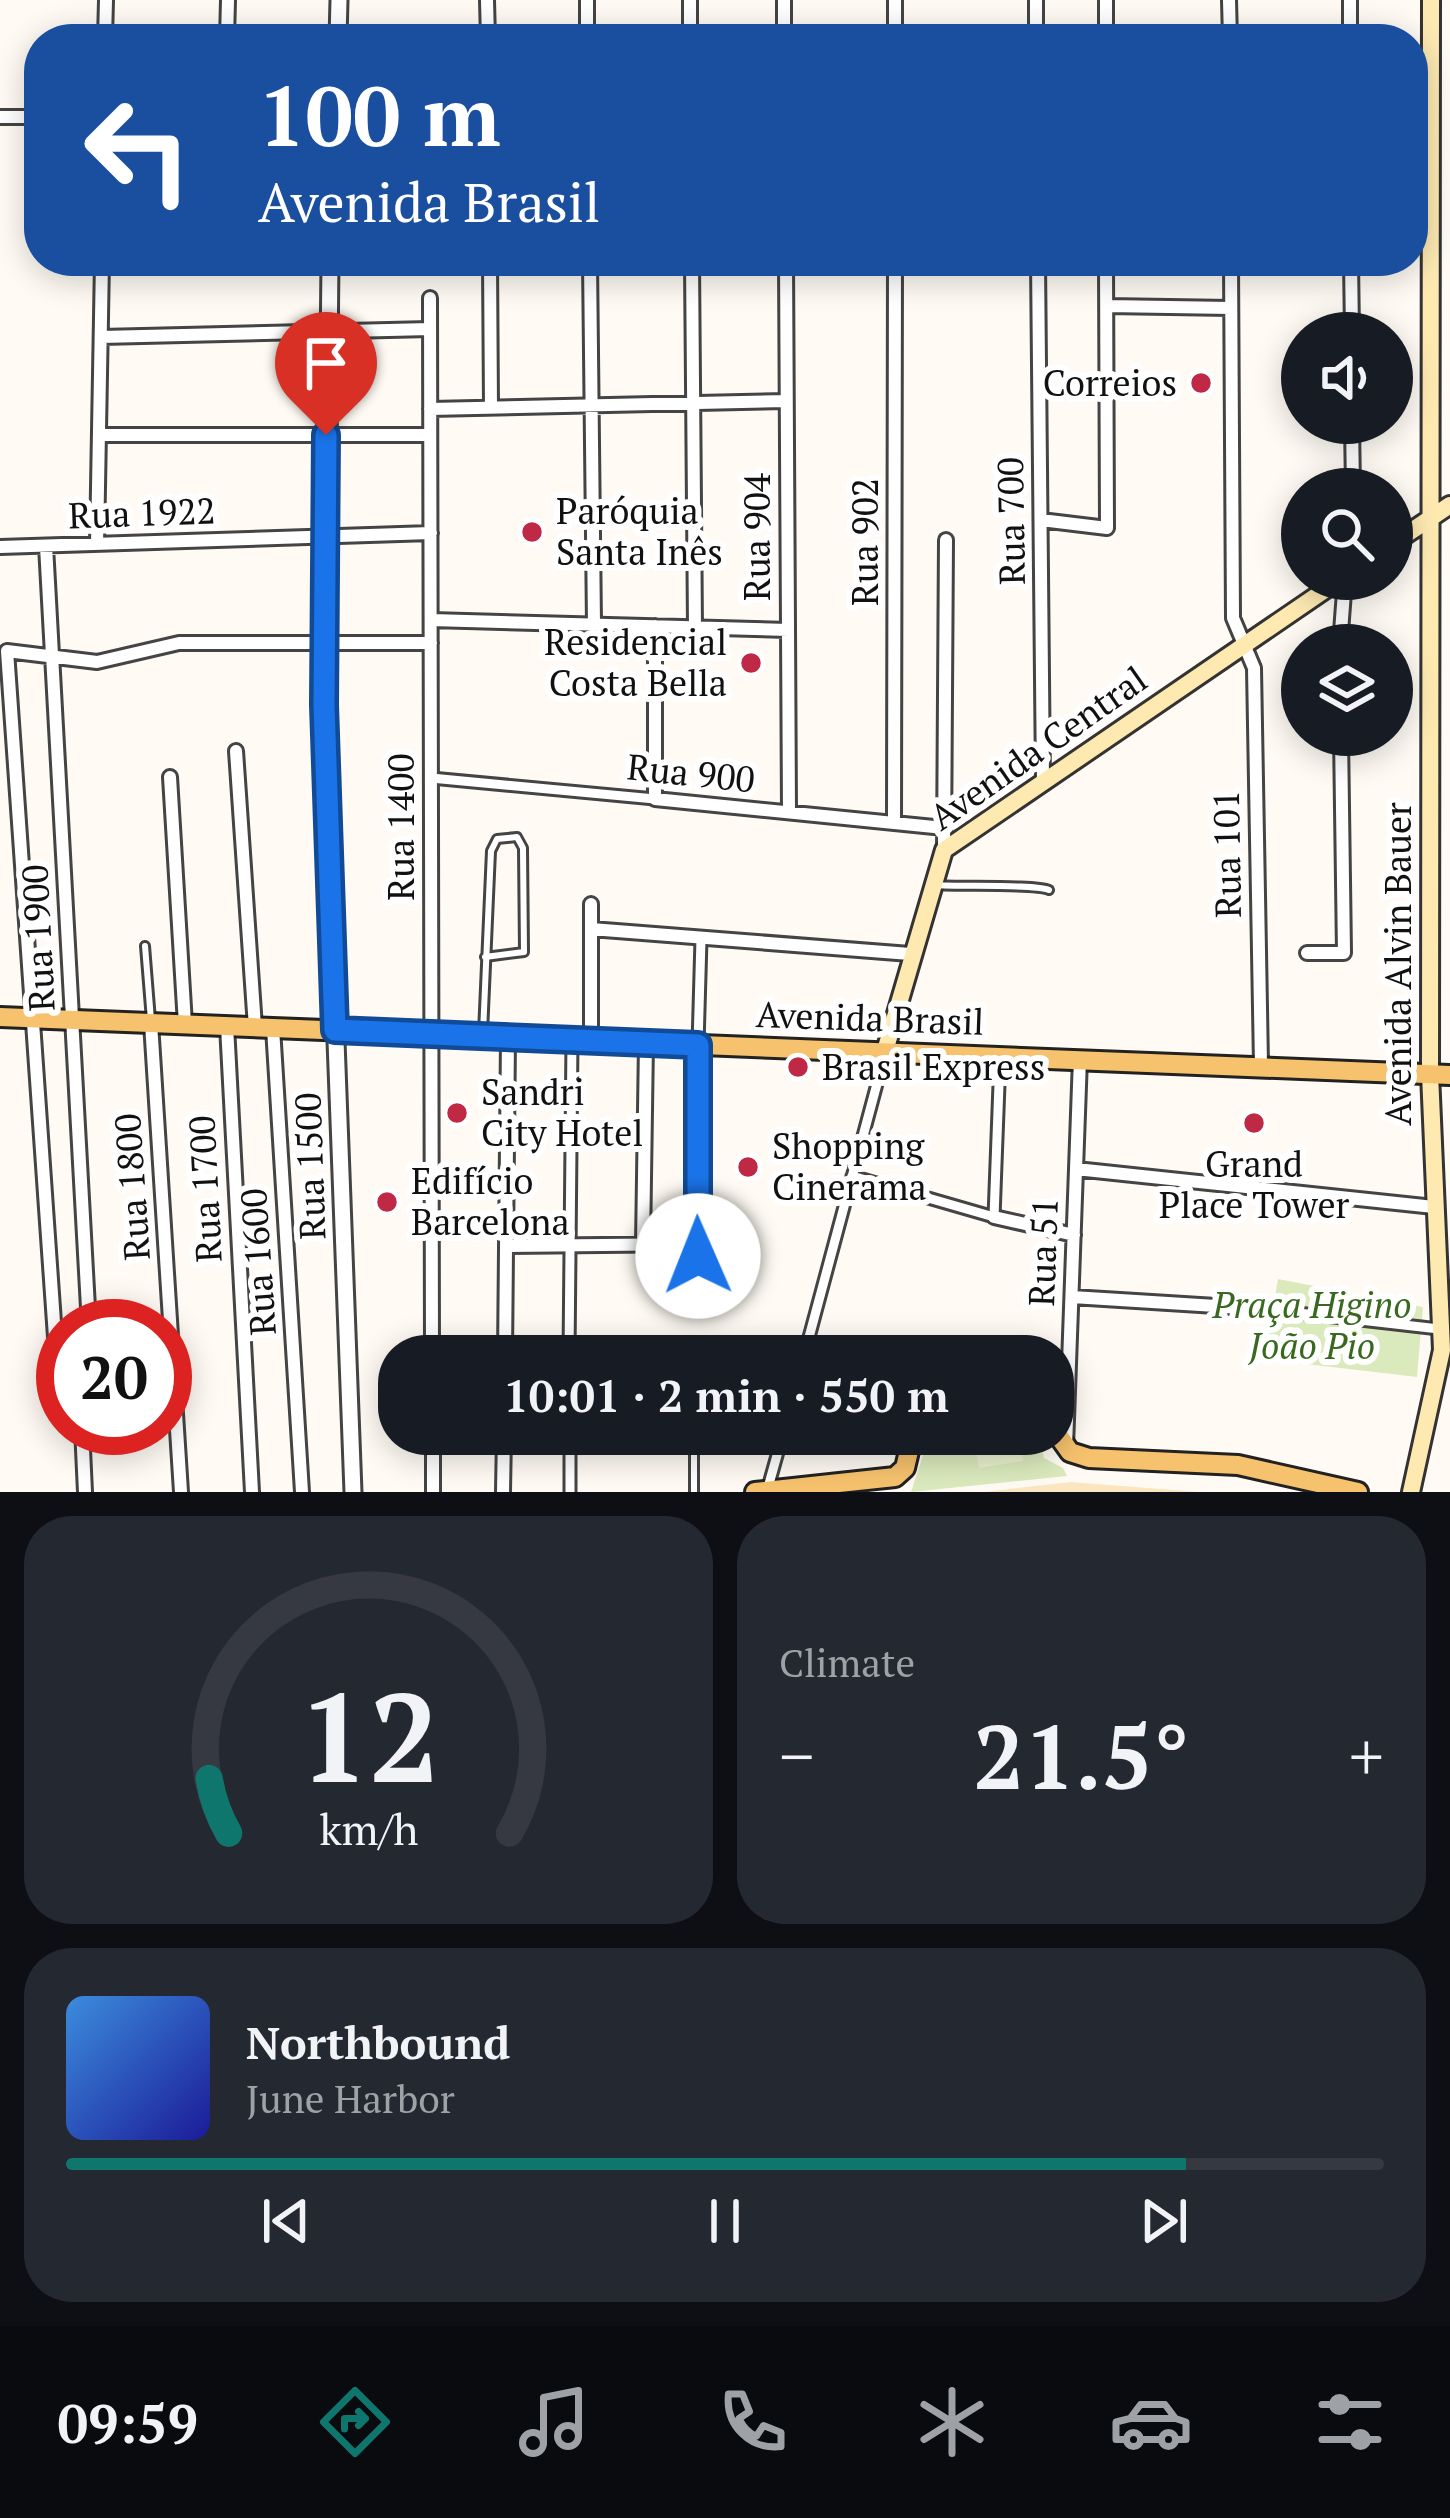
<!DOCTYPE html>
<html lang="en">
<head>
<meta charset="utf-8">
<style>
  body { margin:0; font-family:"PT Serif",serif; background:#242831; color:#f1f3f6; height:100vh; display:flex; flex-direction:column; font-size:45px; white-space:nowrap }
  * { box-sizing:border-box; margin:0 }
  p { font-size:39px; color:#9ea1a6 }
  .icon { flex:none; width:66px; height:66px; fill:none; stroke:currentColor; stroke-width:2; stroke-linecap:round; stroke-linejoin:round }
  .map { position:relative; height:1492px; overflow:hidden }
  .panel { display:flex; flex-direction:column; gap:24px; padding:24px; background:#0d0f14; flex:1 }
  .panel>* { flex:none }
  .guide { position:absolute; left:24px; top:24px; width:1404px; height:252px; border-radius:48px; box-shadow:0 6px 30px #0003; background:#1a4fa0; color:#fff; overflow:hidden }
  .buttons { position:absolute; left:1281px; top:312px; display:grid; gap:24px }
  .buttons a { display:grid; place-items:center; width:132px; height:132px; border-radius:50%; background:#171b24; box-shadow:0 6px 30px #0003; font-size:60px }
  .speed { position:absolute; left:36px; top:1299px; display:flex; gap:24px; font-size:60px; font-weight:700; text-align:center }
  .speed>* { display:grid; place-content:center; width:156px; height:156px; border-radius:50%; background:#171b24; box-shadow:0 6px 30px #0003; line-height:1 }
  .speed .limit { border:18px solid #d22; background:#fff; color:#111 }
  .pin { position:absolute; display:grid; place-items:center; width:102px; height:102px; color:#fff; margin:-123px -51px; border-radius:50% 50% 50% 0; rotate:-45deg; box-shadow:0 0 12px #0007 }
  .pin .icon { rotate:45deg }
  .me { position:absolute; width:132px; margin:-66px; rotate:359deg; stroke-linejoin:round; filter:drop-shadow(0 0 9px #0008) }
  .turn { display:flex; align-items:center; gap:42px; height:252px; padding:0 36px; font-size:54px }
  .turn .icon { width:156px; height:156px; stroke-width:2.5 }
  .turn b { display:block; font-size:84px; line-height:102px }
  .big { font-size:90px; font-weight:600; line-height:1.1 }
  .panel .card { flex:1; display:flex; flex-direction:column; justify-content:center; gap:18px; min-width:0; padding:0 42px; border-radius:48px; background:#242831 }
  .panel .dial { align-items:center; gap:0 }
  .dial svg { height:312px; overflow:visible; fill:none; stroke:#363941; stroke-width:7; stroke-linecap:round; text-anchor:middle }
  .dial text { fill:#f1f3f6; stroke:none }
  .song { display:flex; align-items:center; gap:36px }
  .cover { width:144px; height:144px; border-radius:18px; background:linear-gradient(135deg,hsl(210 70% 55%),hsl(240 70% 35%)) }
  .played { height:12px; border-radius:6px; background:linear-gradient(90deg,#0f766e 85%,#363941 85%) }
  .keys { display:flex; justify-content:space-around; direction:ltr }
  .heat { display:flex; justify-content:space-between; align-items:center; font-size:66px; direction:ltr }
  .panel .tiles { flex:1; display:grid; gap:24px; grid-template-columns:1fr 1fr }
  .card:last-child { grid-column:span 2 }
  .trip { position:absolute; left:378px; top:1335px; width:696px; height:120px; border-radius:48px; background:#171b24; box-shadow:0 6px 30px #0003; font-weight:600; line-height:120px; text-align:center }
  .tabs { display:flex; height:192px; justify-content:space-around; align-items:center; background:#090b0e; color:#9ea1a6 }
  .tabs .icon { width:84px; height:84px }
  .tabs .active { color:#0f766e }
  .tabs b { font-size:54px; color:#f1f3f6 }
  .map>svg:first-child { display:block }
</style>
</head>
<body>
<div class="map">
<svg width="1450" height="1492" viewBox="0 0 1450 1492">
  <rect width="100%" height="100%" fill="#fffbf4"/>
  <!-- green -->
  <path fill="#dbeabd" d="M1278,1279l145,28 -6,70 -153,-18z
    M930,1434h108l6,24 19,10 4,8 -156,16z"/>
  <!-- sand -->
  <path fill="#fae6c1" d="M1071,1482l129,10h-216z"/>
  <!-- pitch -->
  <path fill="#eaf1cf" d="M1019,1435l4,26 -44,7 -5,-26z"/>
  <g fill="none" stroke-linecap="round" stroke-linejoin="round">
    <defs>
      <path id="service" d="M935,885c23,2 101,-1 114,5
        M145,946l6,74
        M483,1033l8,-182 6,-12 20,-2 6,11 1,104 -39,5
        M694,1356v-5
        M694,1434v58"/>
      <path id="pedestrian" d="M431,778l224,21
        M698,1045l3,-106
        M852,1176l142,41 6,-159
        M1264,1309l175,20
        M569,1356l3,-316
        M804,1356l81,-302
        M570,1434v58
        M767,1491l16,-57"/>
      <path id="minor" d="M487,0l1,39
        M587,0v39
        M690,0v39
        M784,0v39
        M895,0v39
        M1036,0v39
        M1106,0v39
        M1229,0l1,39
        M1350,0v39
        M105,39l1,-39
        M227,39l1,-39
        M0,117h39
        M490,261l1,147
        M590,261l4,364
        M692,261l3,367
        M786,261l3,551
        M1038,261l5,520
        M1231,261l2,357 21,50 7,397
        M1351,261l1,72
        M430,298l2,1058
        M1107,306l124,2
        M101,337l329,-8
        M430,409l356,-8
        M1352,423l1,66
        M100,435h330
        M1041,520l66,8 -1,-267
        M97,544l5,-283
        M46,546l43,780
        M0,547l431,-14
        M431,620l357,10
        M655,626v173l289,29
        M1340,645l5,-66
        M236,751l19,276
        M170,777l15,247
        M894,823l1,-562
        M944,850l2,-310
        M591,904v137
        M591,929l319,25
        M1307,953h37l-3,-218
        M151,1023l30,469
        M227,1026l25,466
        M273,1028l29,464
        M1076,1169l358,38
        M994,1217l80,18
        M643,1245l3,-202
        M506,1246l191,-2 1,-199
        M1072,1297l192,12
        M505,1356l3,-318
        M63,1361l-7,-10 -49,-700 90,11 82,-19h252
        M82,1428l3,64
        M433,1434v58
        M1066,1447l14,-389
        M503,1492l1,-58"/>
      <path id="tertiary" d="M338,39l1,-39
        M330,261l-5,488 28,743"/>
      <path id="secondary" d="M1392,544l58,-39
        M885,1051l59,-201 397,-271
        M1411,1492l31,-142 -12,-276 1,-1074"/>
      <path id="primary" d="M0,1017l1450,58
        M1053,1428l17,24 19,6 149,7 120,27
        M755,1492l140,-15 10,-9 8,-34"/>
    </defs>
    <!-- service casing -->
    <use href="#service" stroke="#444" stroke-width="12"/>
    <!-- pedestrian casing -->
    <use href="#pedestrian" stroke="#444" stroke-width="15"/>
    <!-- minor casing -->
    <use href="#minor" stroke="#444" stroke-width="18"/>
    <!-- tertiary casing -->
    <use href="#tertiary" stroke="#444" stroke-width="21"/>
    <!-- secondary casing -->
    <use href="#secondary" stroke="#333" stroke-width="22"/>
    <!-- primary casing -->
    <use href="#primary" stroke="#222" stroke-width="24"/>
    <!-- service -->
    <use href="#service" stroke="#fff" stroke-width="6"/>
    <!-- pedestrian -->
    <use href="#pedestrian" stroke="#fff" stroke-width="9"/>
    <!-- minor -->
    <use href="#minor" stroke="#fff" stroke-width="12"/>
    <!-- tertiary -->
    <use href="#tertiary" stroke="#fff" stroke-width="15"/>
    <!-- secondary -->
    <use href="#secondary" stroke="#feeab1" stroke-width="16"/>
    <!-- primary -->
    <use href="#primary" stroke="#f6c26d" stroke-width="18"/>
  </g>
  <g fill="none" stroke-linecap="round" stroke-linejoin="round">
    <defs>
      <path id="route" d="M326,435l-2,270 11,325 363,15v211"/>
    </defs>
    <!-- route casing -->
    <use href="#route" stroke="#114b97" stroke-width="30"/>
    <!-- route -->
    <use href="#route" stroke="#1a73e8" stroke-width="21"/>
  </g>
  <!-- markers -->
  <g fill="#c02945" stroke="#fff" stroke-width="4.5">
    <circle cx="1201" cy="383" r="12"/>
    <circle cx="532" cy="532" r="12"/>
    <circle cx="751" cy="663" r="12"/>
    <circle cx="798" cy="1067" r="12"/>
    <circle cx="457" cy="1113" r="12"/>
    <circle cx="1254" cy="1123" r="12"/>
    <circle cx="748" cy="1167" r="12"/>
    <circle cx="387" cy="1202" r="12"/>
  </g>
  <g text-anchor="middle" stroke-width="12" stroke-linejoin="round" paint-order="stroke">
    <!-- poi labels -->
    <g font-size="36" fill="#111" stroke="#fff" text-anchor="start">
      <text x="1177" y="396" text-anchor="end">Correios</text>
      <text x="556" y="524">Paróquia<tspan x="556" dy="41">Santa Inês</tspan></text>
      <text x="727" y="655" text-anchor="end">Residencial<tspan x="727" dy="41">Costa Bella</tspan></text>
      <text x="822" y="1080">Brasil Express</text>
      <text x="481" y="1105">Sandri<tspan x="481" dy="41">City Hotel</tspan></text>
      <text x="772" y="1159">Shopping<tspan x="772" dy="41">Cinerama</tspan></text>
      <text x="1254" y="1177" text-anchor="middle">Grand<tspan x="1254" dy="41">Place Tower</tspan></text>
      <text x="411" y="1194">Edifício<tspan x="411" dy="41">Barcelona</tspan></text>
    </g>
    <!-- street labels -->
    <g font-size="36" fill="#111" stroke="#fff">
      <text transform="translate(142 513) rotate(-2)" y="13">Rua 1922</text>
      <text transform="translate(1011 521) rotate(-91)" y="13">Rua 700</text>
      <text transform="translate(757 537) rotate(-90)" y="13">Rua 904</text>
      <text transform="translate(865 542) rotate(-90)" y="13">Rua 902</text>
      <text transform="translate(1038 748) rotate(-35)" y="13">Avenida Central</text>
      <text transform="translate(691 773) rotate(6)" y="13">Rua 900</text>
      <text transform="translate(401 827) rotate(-90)" y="13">Rua 1400</text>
      <text transform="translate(1227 854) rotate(-91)" y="13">Rua 101</text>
      <text transform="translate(38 938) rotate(-93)" y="13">Rua 1900</text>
      <text transform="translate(1398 964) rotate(-90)" y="13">Avenida Alvin Bauer</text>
      <text transform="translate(870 1018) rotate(2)" y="13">Avenida Brasil</text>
      <text transform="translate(310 1166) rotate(-92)" y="13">Rua 1500</text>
      <text transform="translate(132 1187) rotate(-94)" y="13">Rua 1800</text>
      <text transform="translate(205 1189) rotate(-93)" y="13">Rua 1700</text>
      <text transform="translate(1043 1252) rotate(-88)" y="13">Rua 51</text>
      <text transform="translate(258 1262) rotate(-94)" y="13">Rua 1600</text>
    </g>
    <!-- park labels -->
    <g font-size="36" font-style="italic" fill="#396920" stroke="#fff">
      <text x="1312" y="1318">Praça Higino<tspan x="1312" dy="41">João Pio</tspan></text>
    </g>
  </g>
</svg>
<div class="buttons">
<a><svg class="icon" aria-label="sound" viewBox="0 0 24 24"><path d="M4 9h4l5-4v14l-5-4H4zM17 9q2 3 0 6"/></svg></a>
<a><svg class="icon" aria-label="search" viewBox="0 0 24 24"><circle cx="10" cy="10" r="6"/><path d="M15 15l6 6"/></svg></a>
<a><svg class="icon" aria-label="layers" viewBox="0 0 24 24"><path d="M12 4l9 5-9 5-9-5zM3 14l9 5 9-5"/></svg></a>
</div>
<div class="speed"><div class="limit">20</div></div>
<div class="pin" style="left:326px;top:435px;background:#d93025"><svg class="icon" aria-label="arrive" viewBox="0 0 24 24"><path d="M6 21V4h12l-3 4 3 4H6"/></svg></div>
<svg class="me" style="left:698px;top:1256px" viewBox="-20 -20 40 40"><circle r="19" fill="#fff"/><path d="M0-13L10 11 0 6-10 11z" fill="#1a73e8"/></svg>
<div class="trip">10:01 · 2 min · 550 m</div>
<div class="guide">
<div class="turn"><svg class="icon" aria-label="left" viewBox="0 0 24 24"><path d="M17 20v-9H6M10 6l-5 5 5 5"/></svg><div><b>100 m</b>Avenida Brasil</div></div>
</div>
</div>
<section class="panel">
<div class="tiles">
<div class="card dial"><svg viewBox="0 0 100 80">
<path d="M14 69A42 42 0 1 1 86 69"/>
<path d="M14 69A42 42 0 0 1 9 55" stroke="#0f766e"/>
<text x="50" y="56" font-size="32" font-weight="700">12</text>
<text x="50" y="72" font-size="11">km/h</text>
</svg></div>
<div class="card"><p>Climate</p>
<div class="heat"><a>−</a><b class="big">21.5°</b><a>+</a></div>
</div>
<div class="card">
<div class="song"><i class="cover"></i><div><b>Northbound</b><p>June Harbor</p></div></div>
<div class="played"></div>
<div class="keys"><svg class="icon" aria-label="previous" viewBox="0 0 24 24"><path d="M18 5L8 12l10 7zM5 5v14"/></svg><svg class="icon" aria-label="pause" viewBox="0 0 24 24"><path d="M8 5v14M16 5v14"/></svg><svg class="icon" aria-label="next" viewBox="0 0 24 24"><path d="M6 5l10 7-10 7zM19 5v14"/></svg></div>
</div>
</div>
</section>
<nav class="tabs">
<b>09:59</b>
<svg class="icon active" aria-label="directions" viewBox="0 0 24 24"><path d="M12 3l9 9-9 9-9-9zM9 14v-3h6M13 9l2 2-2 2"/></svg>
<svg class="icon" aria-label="music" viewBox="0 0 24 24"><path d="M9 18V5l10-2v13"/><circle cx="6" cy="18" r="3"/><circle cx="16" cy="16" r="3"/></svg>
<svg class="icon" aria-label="phone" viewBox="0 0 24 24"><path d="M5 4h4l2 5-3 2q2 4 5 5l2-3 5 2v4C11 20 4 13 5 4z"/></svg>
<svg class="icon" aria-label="climate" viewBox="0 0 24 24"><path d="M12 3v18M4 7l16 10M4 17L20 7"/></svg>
<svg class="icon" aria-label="car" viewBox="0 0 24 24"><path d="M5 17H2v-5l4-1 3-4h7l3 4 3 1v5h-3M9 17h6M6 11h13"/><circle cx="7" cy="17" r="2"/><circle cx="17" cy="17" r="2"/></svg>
<svg class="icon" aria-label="filters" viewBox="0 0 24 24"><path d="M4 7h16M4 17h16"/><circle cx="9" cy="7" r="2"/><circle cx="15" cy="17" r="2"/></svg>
</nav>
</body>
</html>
